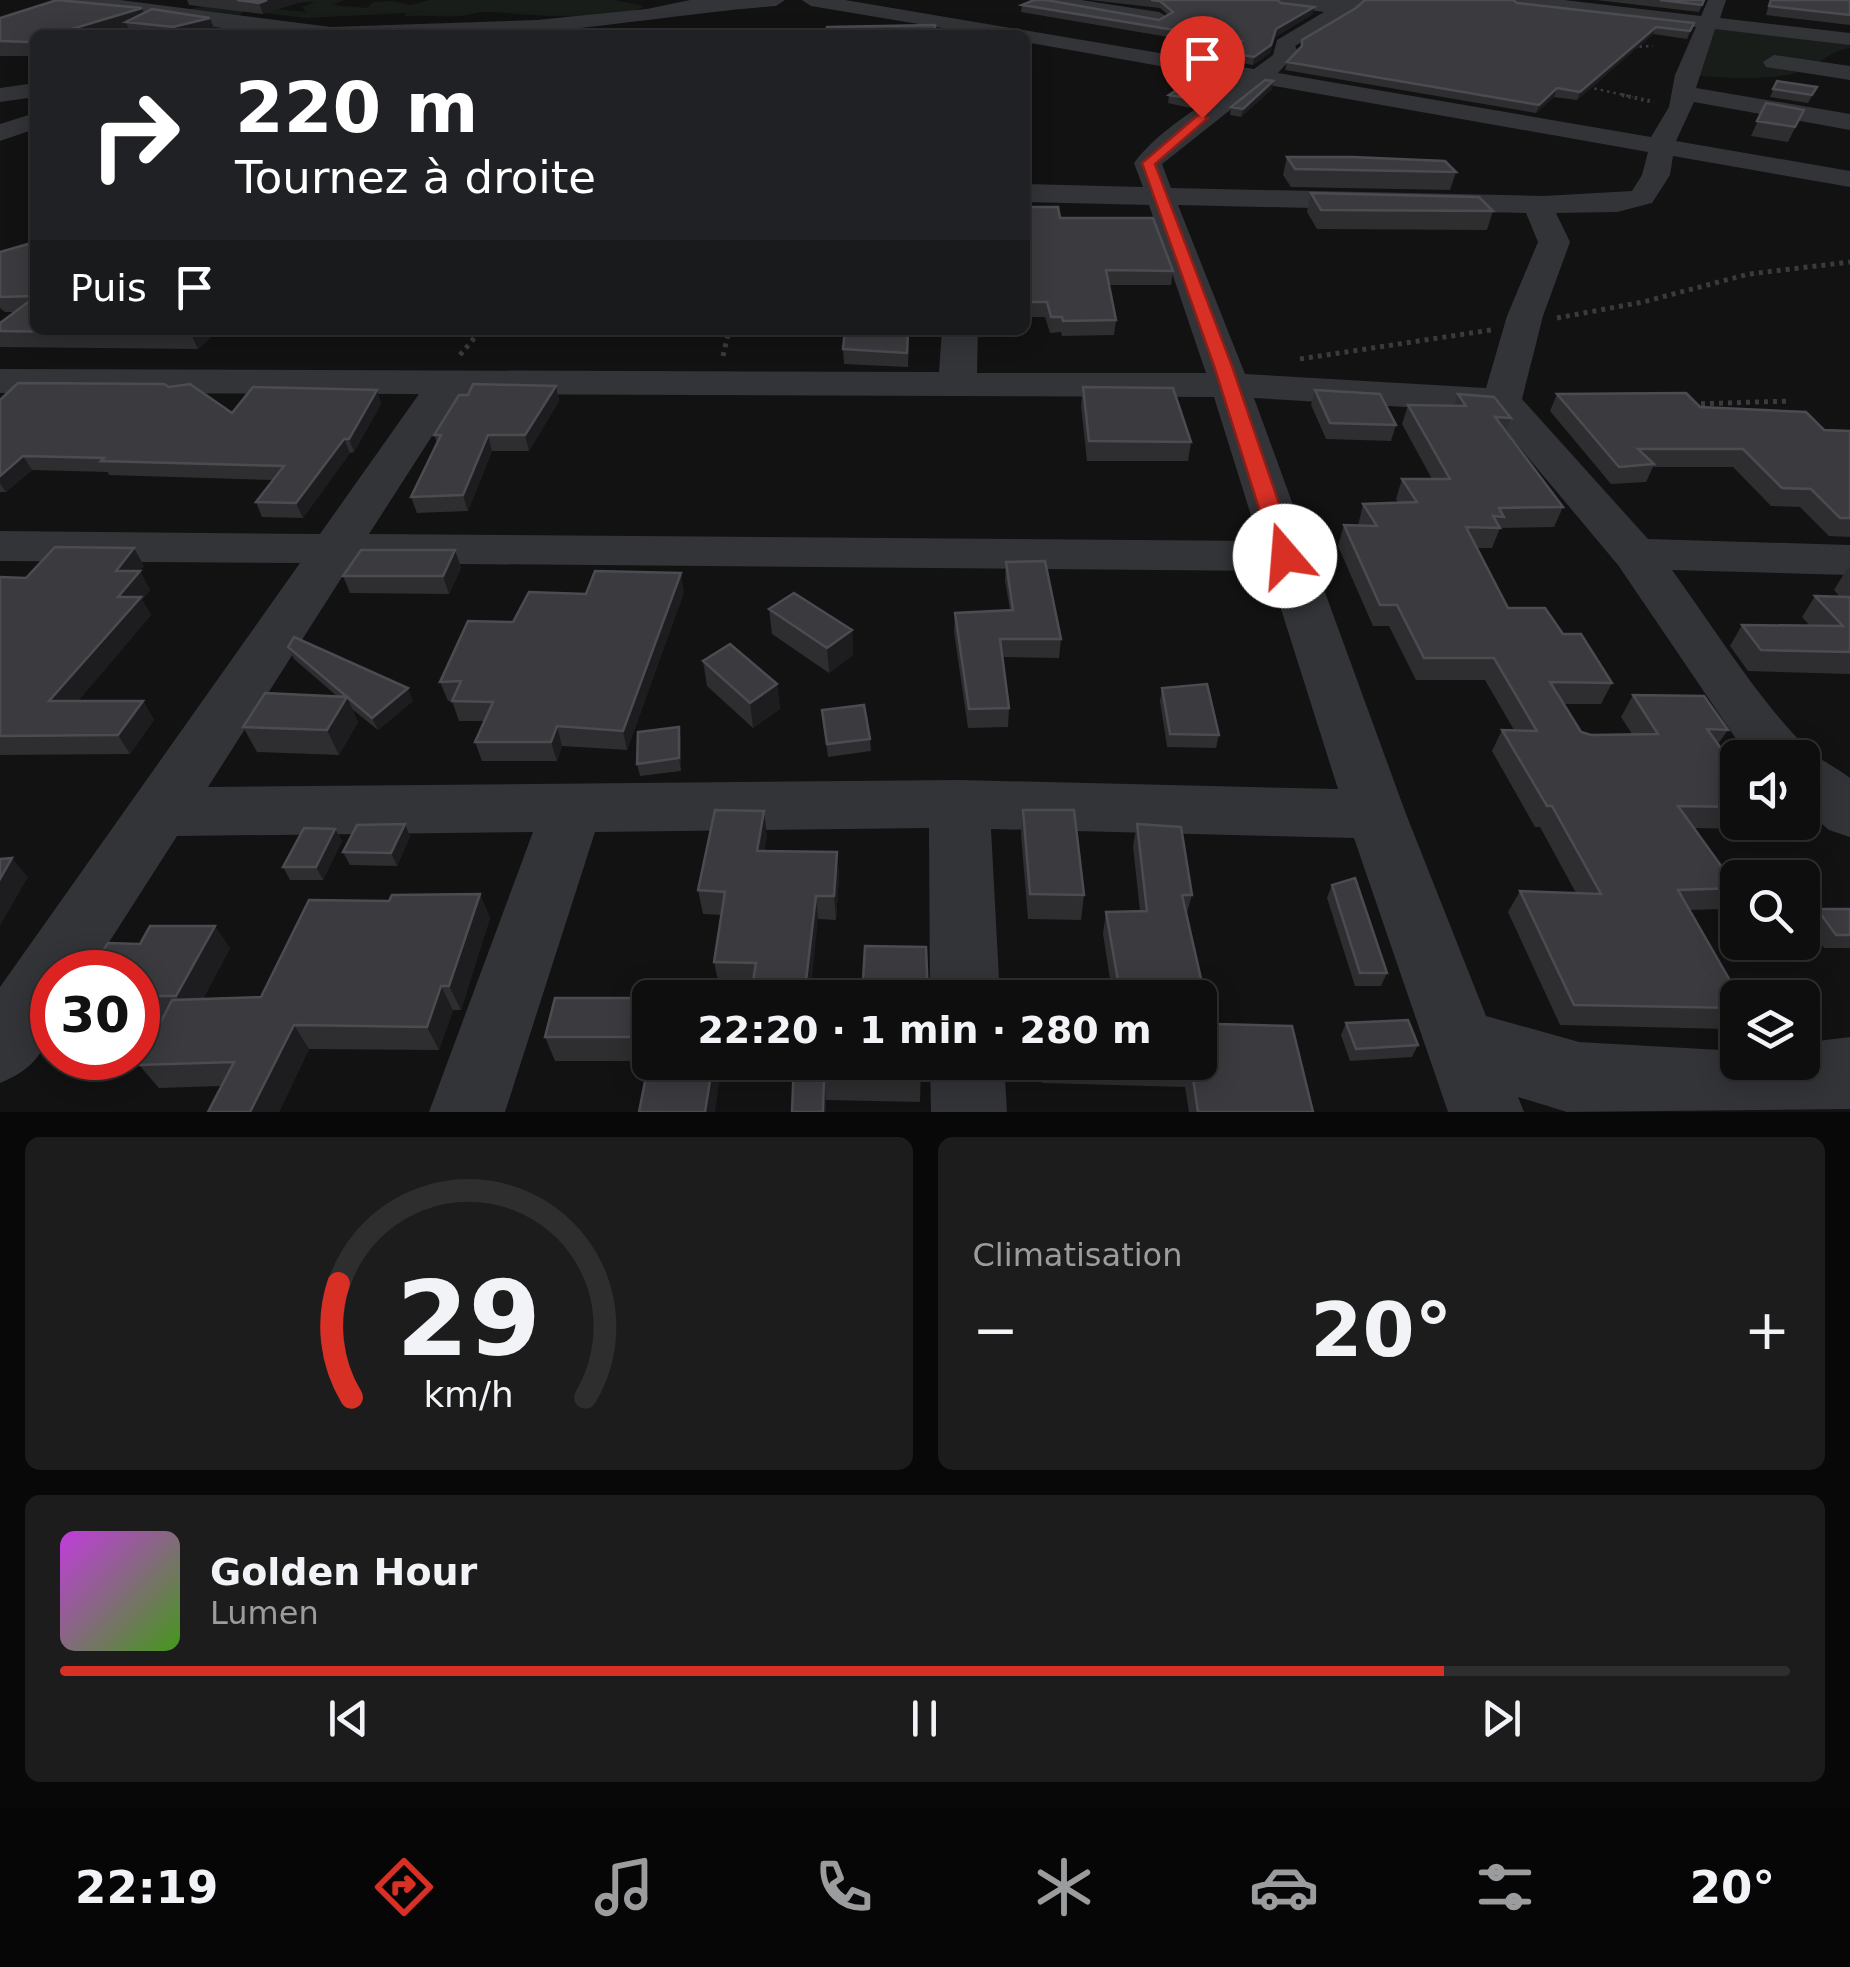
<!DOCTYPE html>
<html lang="fr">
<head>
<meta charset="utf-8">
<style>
  body { margin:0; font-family:"DejaVu Sans",sans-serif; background:#1c1c1c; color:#f1f3f6; height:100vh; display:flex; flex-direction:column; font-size:38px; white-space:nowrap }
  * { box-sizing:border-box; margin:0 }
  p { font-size:32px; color:#9b9c9e }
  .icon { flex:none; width:55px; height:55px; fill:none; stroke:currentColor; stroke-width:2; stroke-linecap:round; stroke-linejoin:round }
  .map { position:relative; height:1112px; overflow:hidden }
  .details { display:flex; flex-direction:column; gap:25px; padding:25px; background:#080808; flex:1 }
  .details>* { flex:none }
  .top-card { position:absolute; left:30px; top:30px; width:1000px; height:305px; border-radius:15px; box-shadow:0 5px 25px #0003,0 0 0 2px #2e2e2e; background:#202124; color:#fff; overflow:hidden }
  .tools { position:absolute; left:1720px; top:740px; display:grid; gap:20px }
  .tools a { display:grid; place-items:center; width:100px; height:100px; border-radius:15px; background:#0e0e0e; box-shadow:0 5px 25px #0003,0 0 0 2px #2e2e2e; font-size:50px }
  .speed { position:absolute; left:30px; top:950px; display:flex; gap:20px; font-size:50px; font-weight:700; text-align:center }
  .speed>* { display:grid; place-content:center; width:130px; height:130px; border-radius:50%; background:#0e0e0e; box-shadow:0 5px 25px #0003,0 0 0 2px #2e2e2e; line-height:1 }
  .speed .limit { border:15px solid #d22; background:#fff; color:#111 }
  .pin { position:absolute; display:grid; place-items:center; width:85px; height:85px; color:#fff; margin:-102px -42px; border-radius:50% 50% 50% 0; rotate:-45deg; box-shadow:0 0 10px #0007 }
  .pin .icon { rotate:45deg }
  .me { position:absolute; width:110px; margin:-55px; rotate:342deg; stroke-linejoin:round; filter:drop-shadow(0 0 8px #0008) }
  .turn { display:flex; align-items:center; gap:35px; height:210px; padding:0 40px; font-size:45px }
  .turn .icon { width:130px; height:130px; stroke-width:2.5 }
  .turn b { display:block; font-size:70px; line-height:85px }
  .then { display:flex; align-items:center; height:95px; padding:0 40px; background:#0003; gap:20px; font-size:38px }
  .big { font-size:75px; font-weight:700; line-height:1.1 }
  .details .tile { flex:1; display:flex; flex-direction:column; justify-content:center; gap:15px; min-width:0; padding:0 35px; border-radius:15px; background:#1c1c1c }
  .details .dial { align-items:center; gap:0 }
  .dial svg { height:260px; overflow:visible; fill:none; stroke:#2e2e2e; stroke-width:7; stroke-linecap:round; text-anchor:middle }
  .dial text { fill:#f1f3f6; stroke:none }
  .song { display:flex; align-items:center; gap:30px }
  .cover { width:120px; height:120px; border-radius:15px; background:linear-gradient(135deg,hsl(290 70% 55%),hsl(100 70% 35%)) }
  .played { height:10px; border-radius:5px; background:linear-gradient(90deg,#d93025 80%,#2e2e2e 80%) }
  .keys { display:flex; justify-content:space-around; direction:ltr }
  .heat { display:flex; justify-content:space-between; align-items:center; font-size:55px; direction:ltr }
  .details .tiles { flex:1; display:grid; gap:25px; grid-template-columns:1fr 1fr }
  .tile:last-child { grid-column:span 2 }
  .trip { position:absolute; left:632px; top:980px; width:585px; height:100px; border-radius:15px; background:#0e0e0e; box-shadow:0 5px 25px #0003,0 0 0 2px #2e2e2e; font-weight:700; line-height:100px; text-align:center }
  .menu { display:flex; height:160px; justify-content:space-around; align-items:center; background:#060606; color:#9b9c9e }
  .menu .icon { width:70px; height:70px }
  .menu .current { color:#d93025 }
  .menu b { font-size:45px; color:#f1f3f6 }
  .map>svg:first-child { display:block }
</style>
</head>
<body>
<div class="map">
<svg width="1850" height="1112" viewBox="0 0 1850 1112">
  <rect width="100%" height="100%" fill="#121213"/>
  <!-- green -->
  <path fill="#191d19" d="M240,0h104l-11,5 34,3 6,-6 18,-1 20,4 19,-5h184l30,6c-25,18 -120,8 -153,6 -10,-1 -21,3 -31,4 -18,1 -36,-1 -55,0l1,-3 -101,5 -40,-5 9,-4 32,3 -4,-5 13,-5 -64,3 -11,10 -56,-5z
    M1707,23l143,16v9c-21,3 -36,21 -58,26 -34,7 -72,3 -106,1z"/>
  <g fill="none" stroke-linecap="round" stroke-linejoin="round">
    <!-- path-far2 -->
    <path stroke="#393b3f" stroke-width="2.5" stroke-dasharray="2.5 4" stroke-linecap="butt" d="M1633,47l20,-1
      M1588,87l45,10"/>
    <!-- path-far1 -->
    <path stroke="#393b3f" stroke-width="4" stroke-dasharray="2.5 4" stroke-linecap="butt" d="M1622,95l32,7"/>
    <!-- path -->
    <path stroke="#393b3f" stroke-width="5" stroke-dasharray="4 5" stroke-linecap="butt" d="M1557,318l86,-16 106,-28 101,-12
      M460,355l21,-25
      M723,356l6,-26
      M1300,359l191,-29
      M1692,404l99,-3"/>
    <!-- minor -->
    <path fill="#333438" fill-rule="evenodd" d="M66,0h54l211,27 206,-7 110,-11 43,-9h95l-9,6c-79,6 -157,19 -236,26 -78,6 -159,6 -237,3 -76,-2 -153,-20 -228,-29z
      M802,0h43l409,69 19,-14 4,-15 47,-28 -44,-6 -9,-6h95l-14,13 -57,33 3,5 -20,22 373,64 18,-30 6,-32 21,-48 -181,-21 -9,-6h58l137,16 7,-16h18l-6,18 130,15v12l-135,-16 -19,59 154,26v16l-156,-28 -18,39 174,30v16l-177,-31 -3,19 -18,28 -35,9 -61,1 14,29 -27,74 -21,83 126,140 202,6v30l-178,-5c40,55 91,137 139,182 8,7 28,17 39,26v59l-21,-7 -27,-23v-49l-55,-3 -129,-190 -128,-153 -236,-14 152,416 80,202 93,26 159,9v11h64v-19l48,-6v72l-283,3 -49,-15 6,15h-76l-94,-274 -363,-9 9,169h-70l-1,-170 -334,4 -90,280h-76l104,-280 -356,4 -87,136h-38c0,53 3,89 -52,111v-96l300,-424 -300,-2v-30l320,3 99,-140 -419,-1v-24l939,3 3,-42h36l-1,43h229l-57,-168 -124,-3v-18l118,3 -9,-24c26,-35 70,-58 105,-83l-214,-38v-7h-41l-173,-29zM1263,84l385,68 -6,23 -10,16 -88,5 -373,-8 -9,-24zM1178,205l348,8 12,29 -31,74 -21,72 -241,-14zM459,394l755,3 45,144 -890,-7zM351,563l918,8 69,218 -379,-9 -751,7z
      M1036,0h45l78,12 10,6 -10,6 -114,-18z
      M1774,55l76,11v14l-84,-13 -3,-5z
      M35,83v14l-35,5v-14z
      M35,113v16l-35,12v-17z
      M930,1062h74l3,50h-76z"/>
  </g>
  <!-- wall -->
  <path fill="#2e2e31" d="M187,0h119l-43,14 -74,-9z
    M1090,0h187l36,14 -38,23 -5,16 -17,12 -23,-4 3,-13 -212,-36 1,-7 137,15 9,-5 -8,-7z
    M1596,0h108l-5,12z
    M1770,0h80v25l-84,-10z
    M1517,3l177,20 -7,16 -34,-5 -76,66 -23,-3 -18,16 -251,-43 2,-8 13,-14 2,-8 54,-32z
    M144,13l71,18 -17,4h-67l-3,-7 -93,7v21h-35v-38z
    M1273,81l-1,8 -31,28 -11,-2 1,-8z
    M1777,81l40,6 -9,16 -38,-6z
    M1229,82l-38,26 -23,-5 1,-8z
    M1766,103l38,7 -16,32 -37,-6z
    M1287,157l169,15 -6,18 -159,-3 -8,-12z
    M1311,193l182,18 -6,19 -170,-1 -10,-17z
    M1025,207l35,11 113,53 -2,14h-62l7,35 -2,15 -52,1 -1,-4 -11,1 -5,-16h-20z
    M35,242v88h184l-21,19 -198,-2v-24l15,-11h-10l-5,-4v-56z
    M909,330l-1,37 -64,-3 -1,-15z
    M556,386l3,15 -30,50h-37l-24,60 -51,2 -6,-16 26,-54 -3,-8z
    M169,387l63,26 145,-23 4,14 -27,48 -4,1 -47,65 -41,-1 -6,-15 18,-22 -165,-5 -1,-3 -76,-2 -26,22h-6v-92z
    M1083,387l108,55 -3,19h-101l-6,-55z
    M1315,390l81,35 -5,16 -65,-2 -15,-34z
    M1458,394l53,24 -5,14 57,75 -9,20 -54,1 -8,20h-15l31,60 55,26 49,49 -11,21h-38l18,28 10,3 41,-1 -11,-17 12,-22 95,35 -10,14 20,28v50h14l-5,7 -53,-1 43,60 -16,21 -32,1 49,88v20l-10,11 -168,-4 -52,-113 12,-21 56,2 -36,-66h-5l-43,-76 10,-21h12l-29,-50h-69l-27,-54h-16l-35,-80 6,-21 14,1 5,-22 35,-1 -2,-4 6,-20h30l-30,-55 6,-19 46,1z
    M1557,394l143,13 124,23 26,1v106l-21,-1 -29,-29 -29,-1 -38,-39h-80l-7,15 -35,2 -61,-73z
    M455,550l6,18 -12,26 -99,-1 -7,-17z
    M1006,562l55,77 -2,19 -57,-1 7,51 -1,19 -40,1 -14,-96 1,-19 55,-3 -5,-30z
    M144,566l-4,5 10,19 -8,10 9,15 -73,86h65l11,19 -24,34 -130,1v-178l26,1z
    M1847,569h3v105l-102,-3 -18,-25 12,-21 68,1 -8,-9 13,-21 25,1 -6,-7z
    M684,592l-57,158 -65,-4 -5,15h-75l-7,-19 9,-21h-25l-7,-20h-4l-8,-19 73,-60 73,-28z
    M769,609l83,21 1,25 -24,18 -57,-39z
    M288,647l125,54 -35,29 -26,-21 6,13 -19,33 -82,-3 -14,-25 95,-30 -44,-38z
    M703,661l74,23 3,25 -27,19 -46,-42z
    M1162,688l57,47 -3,13 -49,-1 -7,-46z
    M822,710l48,29 1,12 -43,6z
    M679,727l2,13v31l-41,5 -3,-12z
    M1023,810l61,85 -3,25 -53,-1 -7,-84z
    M405,824l5,13 -13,29 -47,-1 -7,-13z
    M1137,824l55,71 -6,21 23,98 104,98h-124l-4,-25 -143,-4 -2,-21h160v-64h-87l-10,-64 3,-22 34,-1 -7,-65z
    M335,829l7,12 -19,39h-33l-7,-13z
    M767,835l-3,16 73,1 2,24 -3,44 -18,-1 -66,67 -33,-1 -5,-23 7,-47 -18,-1 -5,-24z
    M1332,885l55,88 -6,13h-26l-28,-88z
    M480,894l10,24 -29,92h-8l-14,40 -130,-1 -30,63h-71l13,-26 -62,2 -20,-23 24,-47 -25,-1v-45l92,-24 -27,51 58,-2 128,-96z
    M1817,909h33v39h-26l-18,-26z
    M646,1022l-7,39h-84l-10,-24z
    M1346,1023l72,22 -6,12 -62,4 -9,-26z
    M744,1062h177l-1,40 -94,-2v12h-34l2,-39 -49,-2z"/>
  <!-- shaded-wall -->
  <path fill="#1d1d1f" d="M267,0h39l-43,14 -4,-11z
    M1314,7l-1,7 -38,23 -5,16 -17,12 1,-8 22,-28z
    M142,8l6,14h-22l2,6 -24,7h-52z
    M210,18l5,13 -17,4h-22l-3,-8z
    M1656,27l-3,7 -76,66 3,-8z
    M35,40v15l-6,-13z
    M1231,74l-2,8 -38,26 2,-9z
    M1273,81l-1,8 -31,28 2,-8z
    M1557,88l-3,9 -18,16 3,-8z
    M195,330h24l-21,19 -7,-15z
    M556,386l3,15 -30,50 -4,-16z
    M377,390l4,14 -27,48 -5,-13z
    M488,435l4,16 -24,60 -5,-16z
    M344,439l6,14 -47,65 -7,-15z
    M23,456l9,14 -26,22 -6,-9v-7z
    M134,548l10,18 -5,7 1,-2 10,19 -8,10 9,15 -89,105 -13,-19 69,-104 -2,-26z
    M455,550l6,18 -12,26 -6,-18z
    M681,573l3,19 -57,158 -4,-19z
    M852,630l1,25 -24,18 -2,-25z
    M777,684l3,25 -27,19 -3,-25z
    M408,688l5,13 -35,29 -6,-12z
    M347,697l11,25 -19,33 -12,-25z
    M143,701l11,19 -24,34 -12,-19z
    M557,726l5,20 -5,15 -6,-19z
    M679,727l2,13v31l-2,-13z
    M764,811l3,24 -7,40 -3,-24z
    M405,824l5,13 -13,29 -6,-13z
    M335,829l7,12 -19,39 -7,-13z
    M837,852l2,24 -3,44 -2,-24z
    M12,858l16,19 -28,49v-47z
    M480,894l10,24 -29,92 -12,-24z
    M816,896l2,23 -8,79h-6z
    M215,926l15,22 -37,70 -17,-22z
    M441,986l12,24 -14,40 -12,-23z
    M639,998l7,24 -7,39 -8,-24z
    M294,1025l15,24 -30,63h-29z
    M713,1062h7l1,8 -6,42h-10z
    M824,1077l2,23v12h-3z"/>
  <!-- building -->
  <path fill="#3b3b3f" stroke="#4b4c51" stroke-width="2.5" d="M57,0l85,8 -90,27h-17v5l-6,2 -29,-1v-23z
    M237,0h30l-8,3z
    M1034,0h12l113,20 14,-8 -13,-11 -9,-1h126l4,3 33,4 -38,22 -5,16 -17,12 -22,-4 10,-6 -8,-2 7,-4 -219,-36z
    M1365,0h148l4,3 177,20 -4,8 -34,-4 -76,65 -23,-4 -18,17 -252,-43 15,-16v-6l54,-32z
    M1660,0h44l-2,5z
    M1771,0h79v15l-81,-9z
    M152,9l58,9 -37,9 -47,-5z
    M935,25v10h-111l3,-8z
    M1207,70l24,4 -38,25 -24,-4z
    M1265,80l8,1 -30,28 -12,-2z
    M1777,81l40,6 -5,8 -39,-6z
    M1766,103l38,7 -9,17 -38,-6z
    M1287,157h65l93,4 11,11 -161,-3z
    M1311,193l168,4 14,14 -172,-1z
    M1025,207h33l2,11h93l20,53 -67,-1 10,50 -53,1 -1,-4h-11l-4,-15h-22z
    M35,242v54l-35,1v-45z
    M35,297v33h160l-4,4 -191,-3v-8z
    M845,330h63l-1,23 -64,-4z
    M18,383l146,1 5,3 21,-3 42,29 21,-26 124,3 -28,49h-5l-48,64 -40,-1 28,-36 -183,-5 3,-3 -81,-2 -23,20v-76z
    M473,384l83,2 -31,49h-37l-25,60 -52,2 30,-62h-7l25,-40h9z
    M1083,387l90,1 18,54 -102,-1z
    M1315,390l65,4 16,31 -66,-2z
    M1686,393l14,14 106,5 18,18 26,1v87h-10l-29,-29 -29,-1 -39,-39h-105l16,15 -35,3 -62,-73z
    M1458,394l36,3 17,21 -16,-1 68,90 -64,1 5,9 -11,-1 7,12 -34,-1 42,81h37l18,26h18l31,49 -62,-1 31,50 10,3 67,-1 -25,-39 71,1 24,34 -21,-1 31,43v35l-60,-1 59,82 -59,2 62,108h-2v10l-164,-3 -54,-114 81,3 -49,-88h-5l-45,-76 35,1 -43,-73h-70l-27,-53h-17l-36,-80 33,1 -14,-22 54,-2 -15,-23h48l-42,-74 58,1z
    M55,547l79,1 -18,23h24l-22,26h23l-92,104h94l-25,34 -118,1v-159l26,1z
    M361,550h94l-12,26h-100z
    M1045,561l16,78h-61l9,69 -40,1 -14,-96 58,-3 -7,-48z
    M595,571l86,2 -58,158 -66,-5 -6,16h-76l18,-40 -41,-1 9,-20 -21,1 28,-61 45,1 16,-30 57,2z
    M794,593l58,37 -25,18 -58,-39z
    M1815,596l35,1v55l-89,-2 -19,-25 101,1z
    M294,637l114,51 -36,30 -84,-71z
    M730,644l47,40 -27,19 -47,-42z
    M1207,684l12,51 -49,-1 -8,-46z
    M265,693l82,4 -20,33 -84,-3z
    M864,705l6,34 -43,5 -5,-34z
    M679,727v31l-42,6 1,-32z
    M715,810l49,1 -7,40 80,1 -3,44h-18l-12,102h-54l6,-35 -42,-1 11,-70 -27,-2z
    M1023,810h51l10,85 -54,-1z
    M405,824l-14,29 -48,-1 14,-27z
    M1137,824l44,3 11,68h-10l27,119h8l1,10 74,2 21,86h-115l-7,-47 -126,-3h135v-64h-79l-15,-86 41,-1z
    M304,828l31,1 -19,38h-33z
    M12,858l-12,21v-20z
    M1355,878l32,95h-27l-28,-88z
    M480,894l-31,92h-8l-14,41 -133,-2 -44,87h-42l26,-50 -95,3 33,-65 89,-3 48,-97 80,1 3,-6z
    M1817,909h33v26h-14z
    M150,926h65l-39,70h-38v-24h-49l19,-29 32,1z
    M865,946l61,1 2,50 -66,1z
    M555,998h84l-8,39h-86z
    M1408,1020l10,25 -62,4 -10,-26z
    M650,1056v6h63l-8,50h-66z
    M794,1062h126v18l-96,-3 -1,35h-31z"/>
  <!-- route -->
  <path fill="#d93025" stroke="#8d1f18" stroke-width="2.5" d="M1198,115l10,3 -53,46 77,202 65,190 -12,7 -11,-7 -60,-190 -72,-203z"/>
</svg>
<div class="tools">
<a><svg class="icon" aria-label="sound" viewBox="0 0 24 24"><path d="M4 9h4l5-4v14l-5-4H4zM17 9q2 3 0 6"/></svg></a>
<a><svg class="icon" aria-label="search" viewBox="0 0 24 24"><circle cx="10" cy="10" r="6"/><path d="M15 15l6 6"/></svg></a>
<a><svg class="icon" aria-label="layers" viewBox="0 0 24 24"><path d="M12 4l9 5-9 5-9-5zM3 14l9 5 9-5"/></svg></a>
</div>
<div class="speed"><div class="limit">30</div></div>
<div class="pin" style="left:1202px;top:118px;background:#d93025"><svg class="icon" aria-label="arrive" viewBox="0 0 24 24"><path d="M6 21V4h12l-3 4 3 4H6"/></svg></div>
<svg class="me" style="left:1285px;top:556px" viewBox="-20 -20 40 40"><circle r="19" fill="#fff"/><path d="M0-13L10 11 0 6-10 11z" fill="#d93025"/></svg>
<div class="trip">22:20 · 1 min · 280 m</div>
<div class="top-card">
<div class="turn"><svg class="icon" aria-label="right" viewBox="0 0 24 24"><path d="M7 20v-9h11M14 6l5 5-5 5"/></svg><div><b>220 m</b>Tournez à droite</div></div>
<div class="then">Puis<svg class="icon" aria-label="arrive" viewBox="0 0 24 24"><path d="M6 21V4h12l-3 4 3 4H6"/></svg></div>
</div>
</div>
<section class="details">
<div class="tiles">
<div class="tile dial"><svg viewBox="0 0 100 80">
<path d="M14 69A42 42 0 1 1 86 69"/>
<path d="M14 69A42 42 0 0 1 10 34" stroke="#d93025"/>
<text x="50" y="56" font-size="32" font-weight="700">29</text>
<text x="50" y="72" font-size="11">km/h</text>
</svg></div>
<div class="tile"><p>Climatisation</p>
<div class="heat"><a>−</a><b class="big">20°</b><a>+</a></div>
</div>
<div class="tile">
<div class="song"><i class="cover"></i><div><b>Golden Hour</b><p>Lumen</p></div></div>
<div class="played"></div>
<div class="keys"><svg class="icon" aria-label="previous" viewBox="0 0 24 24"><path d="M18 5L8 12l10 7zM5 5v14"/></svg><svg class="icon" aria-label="pause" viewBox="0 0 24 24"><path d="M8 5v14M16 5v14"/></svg><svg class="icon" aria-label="next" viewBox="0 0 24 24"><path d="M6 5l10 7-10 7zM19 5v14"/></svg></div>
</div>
</div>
</section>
<nav class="menu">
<b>22:19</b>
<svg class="icon current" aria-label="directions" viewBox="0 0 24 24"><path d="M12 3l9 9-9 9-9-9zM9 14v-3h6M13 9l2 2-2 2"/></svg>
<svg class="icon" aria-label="music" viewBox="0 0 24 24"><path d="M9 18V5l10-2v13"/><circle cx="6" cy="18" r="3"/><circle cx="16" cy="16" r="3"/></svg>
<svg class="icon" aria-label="phone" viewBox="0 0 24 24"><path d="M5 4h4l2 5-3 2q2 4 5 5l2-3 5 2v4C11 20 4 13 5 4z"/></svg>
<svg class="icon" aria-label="climate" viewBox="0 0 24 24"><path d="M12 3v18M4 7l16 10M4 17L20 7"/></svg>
<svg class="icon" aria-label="car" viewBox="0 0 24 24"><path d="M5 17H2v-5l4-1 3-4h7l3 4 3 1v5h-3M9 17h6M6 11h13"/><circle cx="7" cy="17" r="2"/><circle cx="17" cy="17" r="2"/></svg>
<svg class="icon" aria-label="filters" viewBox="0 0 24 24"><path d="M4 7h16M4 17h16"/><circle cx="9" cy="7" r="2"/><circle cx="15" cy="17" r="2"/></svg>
<b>20°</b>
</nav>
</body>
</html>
